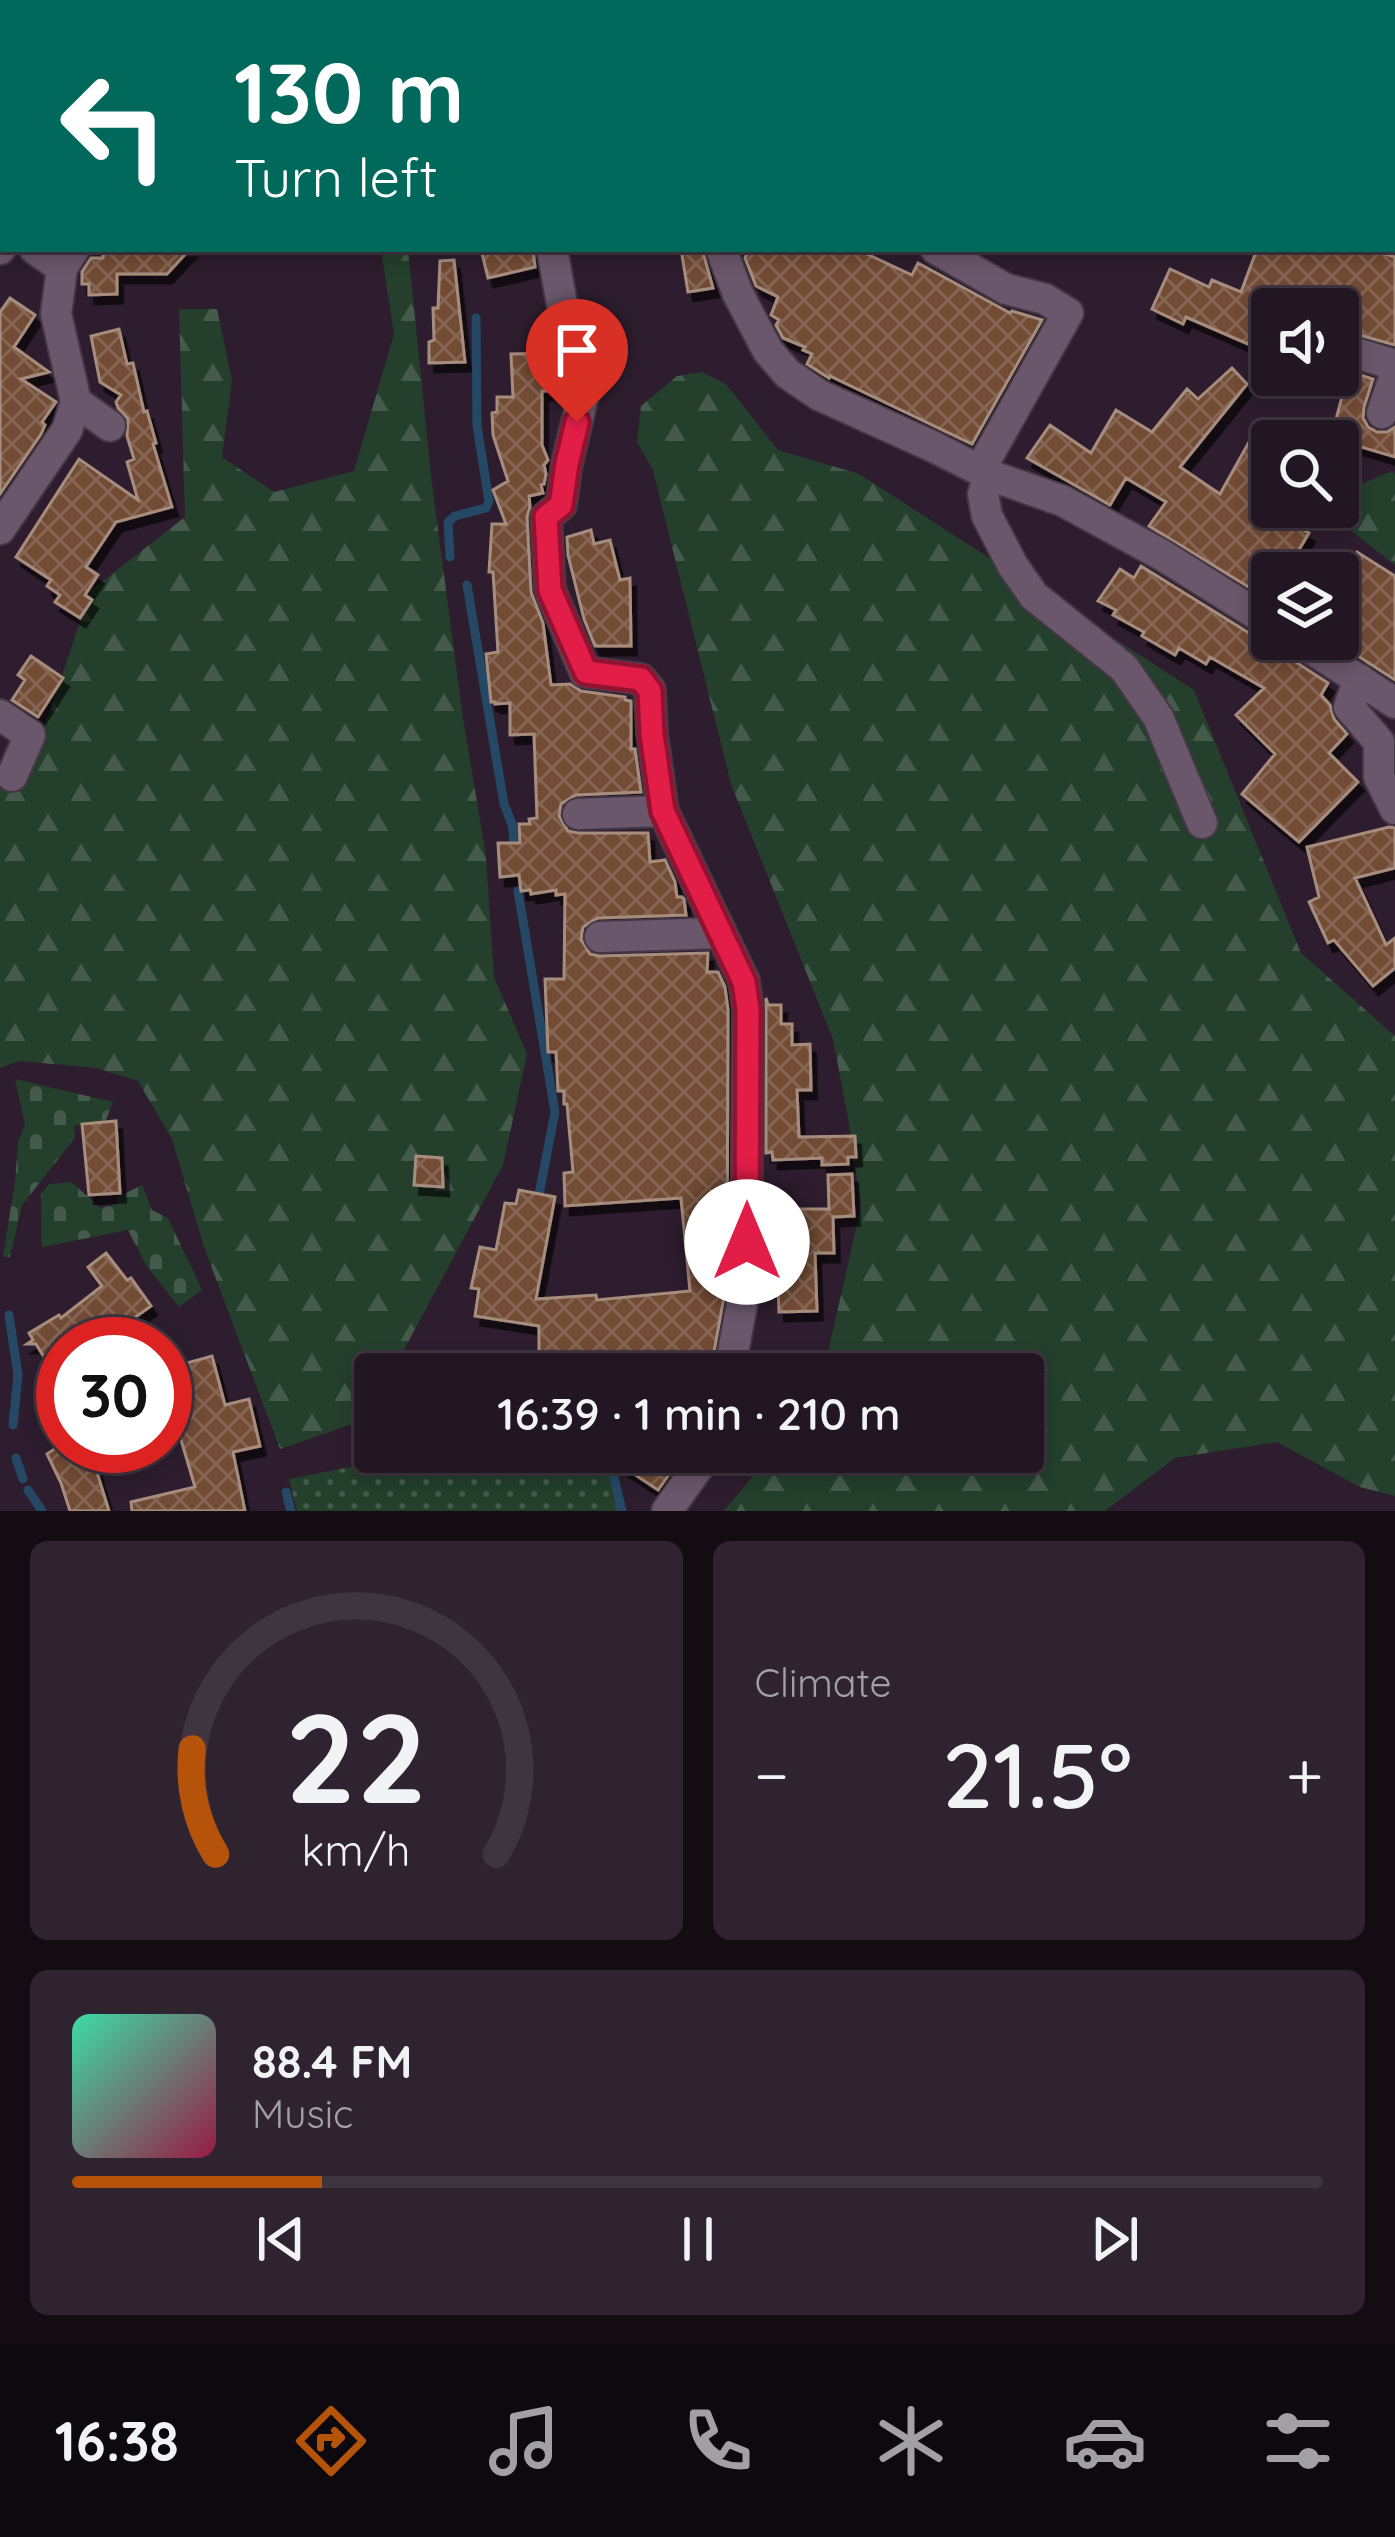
<!DOCTYPE html>
<html lang="en">
<head>
<meta charset="utf-8">
<style>
  body { margin:0; font-family:Quicksand,sans-serif; background:#2e232f; color:#f1f3f6; height:100vh; display:flex; flex-direction:column; font-size:45px; white-space:nowrap }
  * { box-sizing:border-box; margin:0 }
  p { font-size:39px; color:#a29fa5 }
  .icon { flex:none; width:66px; height:66px; fill:none; stroke:currentColor; stroke-width:2; stroke-linecap:round; stroke-linejoin:round }
  .map { position:relative; height:1511px; overflow:hidden }
  .sheet { display:flex; flex-direction:column; gap:30px; padding:30px; background:#130c13; flex:1 }
  .sheet>* { flex:none }
  .top-card { position:absolute; left:0px; top:0px; width:1395px; height:252px; box-shadow:0 6px 18px #0003,0 0 0 3px #3f3540; background:#00695c; color:#fff; overflow:hidden }
  .fabs { position:absolute; left:1251px; top:288px; display:grid; gap:24px }
  .fabs a { display:grid; place-items:center; width:108px; height:108px; border-radius:12px; background:#221622; box-shadow:0 6px 18px #0003,0 0 0 3px #3f3540; font-size:60px }
  .speed { position:absolute; left:36px; top:1317px; display:flex; gap:24px; font-size:60px; font-weight:700; text-align:center }
  .speed>* { display:grid; place-content:center; width:156px; height:156px; border-radius:50%; background:#221622; box-shadow:0 6px 18px #0003,0 0 0 3px #3f3540; line-height:1 }
  .speed .limit { border:18px solid #d22; background:#fff; color:#111 }
  .pin { position:absolute; display:grid; place-items:center; width:102px; height:102px; color:#fff; margin:-123px -51px; border-radius:50% 50% 50% 0; rotate:-45deg; box-shadow:0 0 12px #0007 }
  .pin .icon { rotate:45deg }
  .me { position:absolute; width:132px; margin:-66px; rotate:0deg; stroke-linejoin:round; filter:drop-shadow(0 0 9px #0008) }
  .turn { display:flex; align-items:center; gap:42px; height:252px; padding:0 36px; font-size:54px }
  .turn .icon { width:156px; height:156px; stroke-width:2.5 }
  .turn b { display:block; font-size:84px; line-height:102px }
  .big { font-size:90px; font-weight:600; line-height:1.1 }
  .sheet .card { flex:1; display:flex; flex-direction:column; justify-content:center; gap:18px; min-width:0; padding:0 42px; border-radius:18px; background:#2e232f }
  .sheet .dial { align-items:center; gap:0 }
  .dial svg { height:312px; overflow:visible; fill:none; stroke:#3f3540; stroke-width:7; stroke-linecap:round; text-anchor:middle }
  .dial text { fill:#f1f3f6; stroke:none }
  .song { display:flex; align-items:center; gap:36px }
  .cover { width:144px; height:144px; border-radius:18px; background:linear-gradient(135deg,hsl(160 70% 55%),hsl(340 70% 35%)) }
  .played { height:12px; border-radius:6px; background:linear-gradient(90deg,#b45309 20%,#3f3540 20%) }
  .keys { display:flex; justify-content:space-around; direction:ltr }
  .heat { display:flex; justify-content:space-between; align-items:center; font-size:66px; direction:ltr }
  .sheet .tiles { flex:1; display:grid; gap:30px; grid-template-columns:1fr 1fr }
  .card:last-child { grid-column:span 2 }
  .trip { position:absolute; left:354px; top:1353px; width:690px; height:120px; border-radius:12px; background:#221622; box-shadow:0 6px 18px #0003,0 0 0 3px #3f3540; font-weight:600; line-height:120px; text-align:center }
  .menu { display:flex; height:192px; justify-content:space-around; align-items:center; background:#0e090e; color:#a29fa5 }
  .menu .icon { width:84px; height:84px }
  .menu .selected { color:#b45309 }
  .menu b { font-size:54px; color:#f1f3f6 }
  .map>svg:first-child { display:block }
</style>
</head>
<body>
<div class="map">
<svg width="1395" height="1511" viewBox="0 0 1395 1511">
  <defs>
    <pattern id="forest-firs" width="22" height="20" patternUnits="userSpaceOnUse" patternTransform="scale(3)"><rect width="22" height="20" fill="#243f2c"/><path d="M5 1l3.5 6h-7zM16 11l3.5 6h-7z" fill="#445b4b"/></pattern>
    <pattern id="cemetery-stones" width="16" height="16" patternUnits="userSpaceOnUse" patternTransform="scale(3)"><rect width="16" height="16" fill="#243f2c"/><path d="M2 7V4a2 2 0 0 1 4 0v3zM10 15v-3a2 2 0 0 1 4 0v3z" fill="#445b4b"/></pattern>
    <pattern id="park-dots" width="8" height="8" patternUnits="userSpaceOnUse" patternTransform="scale(3)"><rect width="8" height="8" fill="#243f2c"/><path d="M2 2h.1M6 6h.1" fill="none" stroke="#445b4b" stroke-width="1.8" stroke-linecap="round"/></pattern>
    <pattern id="building-cross-hatch" width="8" height="8" patternUnits="userSpaceOnUse" patternTransform="scale(3)"><rect width="8" height="8" fill="#724b35"/><path d="M0 0l8 8M0 8l8-8" fill="none" stroke="#866553"/></pattern>
    <filter id="shadow"><feDropShadow dx="5.5" dy="9" stdDeviation="0" flood-color="#0009"/></filter>
  </defs>
  <rect width="100%" height="100%" fill="#2d1d2e"/>
  <!-- forest -->
  <path fill="url(#forest-firs)" d="M381,249h27l24,235 31,234 23,138 8,121 33,77 -24,111 -112,209h-16v30l-8,15 -87,30 -76,-202 -32,-108 -34,-58 -42,-13 -76,-7 -20,7v-295l12,2 37,-60 41,-124 95,-74 -6,-208h38l15,71 -10,77 52,35 80,-21 40,-137z
    M702,372l24,12 52,66 81,24 335,216 107,263 94,83v460l-35,-9 -83,-45 -102,16 -70,53h-381l49,-59h250v-78h-200l38,-167 -12,-84 -16,-84 -102,-255 -78,-314 -16,-28 4,-36 36,-30z
    M1392,471l3,3v91l-55,-43 -2,-28z"/>
  <!-- cemetery -->
  <path fill="url(#cemetery-stones)" d="M15,1079l98,23 -7,18 -32,6 1,12 -53,67 -12,52 -7,-1 12,-74 3,-40 7,-17z
    M71,1182l30,26 16,-4 1,-7 24,-12 10,25 16,8 34,72 -23,17 -33,-42 -18,-35 -86,17 -1,-53 8,-10z"/>
  <!-- park -->
  <path fill="url(#park-dots)" d="M427,1452h179l13,59h-322l-8,-32z"/>
  <g fill="none" stroke-linecap="round" stroke-linejoin="round">
    <!-- stream -->
    <path stroke="#254965" stroke-width="9" d="M450,557l-2,-35 7,-6 31,-8 3,-7 -12,-75 -1,-108
      M467,585l37,219 8,20 3,27
      M518,891l37,221 -18,93
      M9,1315l9,60 -5,50
      M608,1452l14,59
      M16,1458l7,21
      M400,1458l28,-6
      M28,1490l14,21
      M286,1492l5,19"/>
  </g>
  <!-- building -->
  <path fill="url(#building-cross-hatch)" stroke="#a78d7e" stroke-width="3" filter="url(#shadow)" d="M103,249h87l-23,25h-50v20l-28,1v-11h-7v-12l9,-14h12z
    M481,249h52l2,18 -47,11z
    M681,249h21l11,39 -25,4z
    M749,249h107l56,26 6,-12 92,50 2,-2 30,9 -70,124 -142,-68 -1,2 -22,-14 5,-10 -9,-4 2,-3 -22,-9 -7,-13 3,-5 -8,-5 7,-18 -22,-11 -11,-28z
    M1257,249h113l25,8v88l-57,-16v-20l-68,-14 -22,49 -62,-27 -3,7 -31,-15 18,-40 39,18 3,-7 29,12z
    M454,260l11,102 -36,1v-21l5,-2 -1,-32h5l2,-47z
    M10,298l25,17 -21,32 35,25 -28,7 35,23 -14,20 3,3 -4,9 -41,60v-182z
    M119,329l8,35 6,-1 11,49 3,-1 9,32 -3,1 19,63 -56,15 -30,45 12,8 -13,20 7,5 -12,18 -25,-16 5,-7 -13,-9 4,-6 -35,-23 63,-98 59,41 -11,-38 7,-3 -7,-23 1,-17 -10,-11 -2,-6 5,-7 -21,-13 -9,-46z
    M554,353l7,16v22h-19v54l6,15 -4,5 2,9 -2,10 -3,1 2,8 -14,3 1,11 -3,10 4,75 12,31 8,62 19,-1 11,7 44,6v3l6,1v48h4l6,43 -65,3 -15,9 -2,12 9,15 10,2h70l2,29 15,-2 10,22 2,15h5l2,2 2,16 -88,3 -15,9 -2,12 9,15 9,2 109,-3 -1,19h11l7,15 3,23 -1,270 -17,94h-171v-48l-64,-10 4,-27 -8,-1 9,-41 16,3 9,-47 11,1 3,-14 36,7 -19,102 60,-4 1,5 93,-9 -9,-93 -116,8 -1,-33 9,-1 -6,-68h-3v-13h-6l-2,-39h-8l-3,-73h19l1,-85 -9,1v-5l-25,4 -1,-4 -9,1 -2,-16 -19,2 -2,-34h22l-1,-19h11l-1,-5 8,-1 -3,-84 -24,1v-32l-15,1v-2h-4l-5,-48 12,-2 -5,-80h-4l3,-48h14l-13,-34 15,-9 -15,-46 -1,-22 5,-1v-15h16l-2,-43z
    M1232,368l15,16 -67,83 40,27 29,-52 23,13v56l37,22 -24,40h-13l-2,27 -121,-74 17,-24 -40,-24 -16,27 -83,-47 23,-33 41,28 25,-43 36,22 35,-43 11,10z
    M1338,368l35,11 -9,28 -1,11 5,9 9,5h10l8,-5v30l-64,-19 12,-45 -5,-1z
    M591,530l3,14 16,-4 10,40 10,-2 1,68h-36l-11,-27 -16,-64 -1,-18z
    M1357,552l38,24v104l-57,-37v-58z
    M1141,566l121,75 15,1 8,13 43,28 -7,12 9,10 4,14 13,15 -18,19 29,29 -59,60 -57,-48 33,-40 -39,-39 28,-27 -54,-31 -4,7 -27,-16 -4,7 -33,-19 2,-4 -31,-17 3,-5 -18,-9 22,-32 14,9z
    M31,656l32,22 -25,39 -26,-17 13,-20 -7,-5z
    M1389,827l6,1v40l-40,10 31,67 9,-7v30l-22,18 -39,-46 -6,3 -19,-41 10,-5 -12,-50z
    M766,998l2,7h13v19h11v21l18,-1 1,46h-14l2,47 56,-1 1,21h-8v7l-26,1v-7l-49,2 -1,-8 -6,1z
    M116,1121l4,72 -31,2 -7,-71z
    M416,1156l26,2 1,29 -29,-2z
    M852,1174l2,42 -21,1 1,36h-19l2,58 -38,1 -3,-73h5l-1,-25h12v-5h37l-1,-34z
    M106,1253l21,27 4,-2 20,28 -53,38h-35v44l-27,-44h-9l6,-4 -4,-7 30,-18 2,3 41,-32 -14,-19z
    M212,1356l13,49 24,-6 11,47 -27,6 12,59h-113l-1,-9 64,-15 -19,-64 15,-5 -10,-39 5,-1 -3,-14z
    M59,1446h31l8,19 -3,1 14,45h-39l-9,-28 -14,-29z
    M601,1452h75l6,4 -24,34z"/>
  <g fill="none" stroke-linecap="round" stroke-linejoin="round">
    <defs>
      <path id="street" d="M128,0l1,3
        M714,0l4,3
        M981,0l4,3
        M1202,3v-3
        M1361,3v-3
        M1392,225l3,1
        M0,249l3,-4
        M35,249l27,19
        M552,249l16,88 19,43 -20,83 -6,42 -15,12 4,73 35,82 56,7 9,11 2,43 11,78 81,170 4,28 -2,273 -17,92
        M721,249l17,45 30,57 20,23 31,21 115,52 55,28 74,26 99,54 110,69
        M936,249l70,40 39,10 23,14 -88,157
        M1339,348l56,17
        M76,402l34,24
        M1382,413l13,-38
        M989,475l-6,19 4,22 26,50 21,30 90,72 34,49 44,106
        M0,529l67,-99 9,-28 -20,-88 6,-46 12,-19
        M1296,639l99,64
        M1359,679l-10,28 30,35v35l16,32
        M0,715l30,20 -18,41
        M578,814l85,-3
        M600,937l119,-4
        M667,1511l42,-59"/>
      <path id="secondary" d="M85,3l2,-3
        M0,106l3,-4"/>
    </defs>
    <!-- street casing -->
    <use href="#street" stroke="#453846" stroke-width="34"/>
    <!-- secondary casing -->
    <use href="#secondary" stroke="#453846" stroke-width="46"/>
    <!-- street -->
    <use href="#street" stroke="#6b576b" stroke-width="30"/>
    <!-- secondary -->
    <use href="#secondary" stroke="#795e88" stroke-width="42"/>
  </g>
  <g fill="none" stroke-linecap="round" stroke-linejoin="round">
    <defs>
      <path id="route" d="M577,422l-10,42 -6,41 -15,12 4,73 36,82 55,7 9,12 2,43 11,77 81,171 4,27 -1,233"/>
    </defs>
    <!-- route casing -->
    <use href="#route" stroke="#92132f" stroke-width="30"/>
    <!-- route -->
    <use href="#route" stroke="#e11d48" stroke-width="21"/>
  </g>
</svg>
<div class="fabs">
<a><svg class="icon" aria-label="sound" viewBox="0 0 24 24"><path d="M4 9h4l5-4v14l-5-4H4zM17 9q2 3 0 6"/></svg></a>
<a><svg class="icon" aria-label="search" viewBox="0 0 24 24"><circle cx="10" cy="10" r="6"/><path d="M15 15l6 6"/></svg></a>
<a><svg class="icon" aria-label="layers" viewBox="0 0 24 24"><path d="M12 4l9 5-9 5-9-5zM3 14l9 5 9-5"/></svg></a>
</div>
<div class="speed"><div class="limit">30</div></div>
<div class="pin" style="left:577px;top:422px;background:#d93025"><svg class="icon" aria-label="arrive" viewBox="0 0 24 24"><path d="M6 21V4h12l-3 4 3 4H6"/></svg></div>
<svg class="me" style="left:747px;top:1242px" viewBox="-20 -20 40 40"><circle r="19" fill="#fff"/><path d="M0-13L10 11 0 6-10 11z" fill="#e11d48"/></svg>
<div class="trip">16:39 · 1 min · 210 m</div>
<div class="top-card">
<div class="turn"><svg class="icon" aria-label="left" viewBox="0 0 24 24"><path d="M17 20v-9H6M10 6l-5 5 5 5"/></svg><div><b>130 m</b>Turn left</div></div>
</div>
</div>
<section class="sheet">
<div class="tiles">
<div class="card dial"><svg viewBox="0 0 100 80">
<path d="M14 69A42 42 0 1 1 86 69"/>
<path d="M14 69A42 42 0 0 1 8 42" stroke="#b45309"/>
<text x="50" y="56" font-size="32" font-weight="700">22</text>
<text x="50" y="72" font-size="11">km/h</text>
</svg></div>
<div class="card"><p>Climate</p>
<div class="heat"><a>−</a><b class="big">21.5°</b><a>+</a></div>
</div>
<div class="card">
<div class="song"><i class="cover"></i><div><b>88.4 FM</b><p>Music</p></div></div>
<div class="played"></div>
<div class="keys"><svg class="icon" aria-label="previous" viewBox="0 0 24 24"><path d="M18 5L8 12l10 7zM5 5v14"/></svg><svg class="icon" aria-label="pause" viewBox="0 0 24 24"><path d="M8 5v14M16 5v14"/></svg><svg class="icon" aria-label="next" viewBox="0 0 24 24"><path d="M6 5l10 7-10 7zM19 5v14"/></svg></div>
</div>
</div>
</section>
<nav class="menu">
<b>16:38</b>
<svg class="icon selected" aria-label="directions" viewBox="0 0 24 24"><path d="M12 3l9 9-9 9-9-9zM9 14v-3h6M13 9l2 2-2 2"/></svg>
<svg class="icon" aria-label="music" viewBox="0 0 24 24"><path d="M9 18V5l10-2v13"/><circle cx="6" cy="18" r="3"/><circle cx="16" cy="16" r="3"/></svg>
<svg class="icon" aria-label="phone" viewBox="0 0 24 24"><path d="M5 4h4l2 5-3 2q2 4 5 5l2-3 5 2v4C11 20 4 13 5 4z"/></svg>
<svg class="icon" aria-label="climate" viewBox="0 0 24 24"><path d="M12 3v18M4 7l16 10M4 17L20 7"/></svg>
<svg class="icon" aria-label="car" viewBox="0 0 24 24"><path d="M5 17H2v-5l4-1 3-4h7l3 4 3 1v5h-3M9 17h6M6 11h13"/><circle cx="7" cy="17" r="2"/><circle cx="17" cy="17" r="2"/></svg>
<svg class="icon" aria-label="filters" viewBox="0 0 24 24"><path d="M4 7h16M4 17h16"/><circle cx="9" cy="7" r="2"/><circle cx="15" cy="17" r="2"/></svg>
</nav>
</body>
</html>
